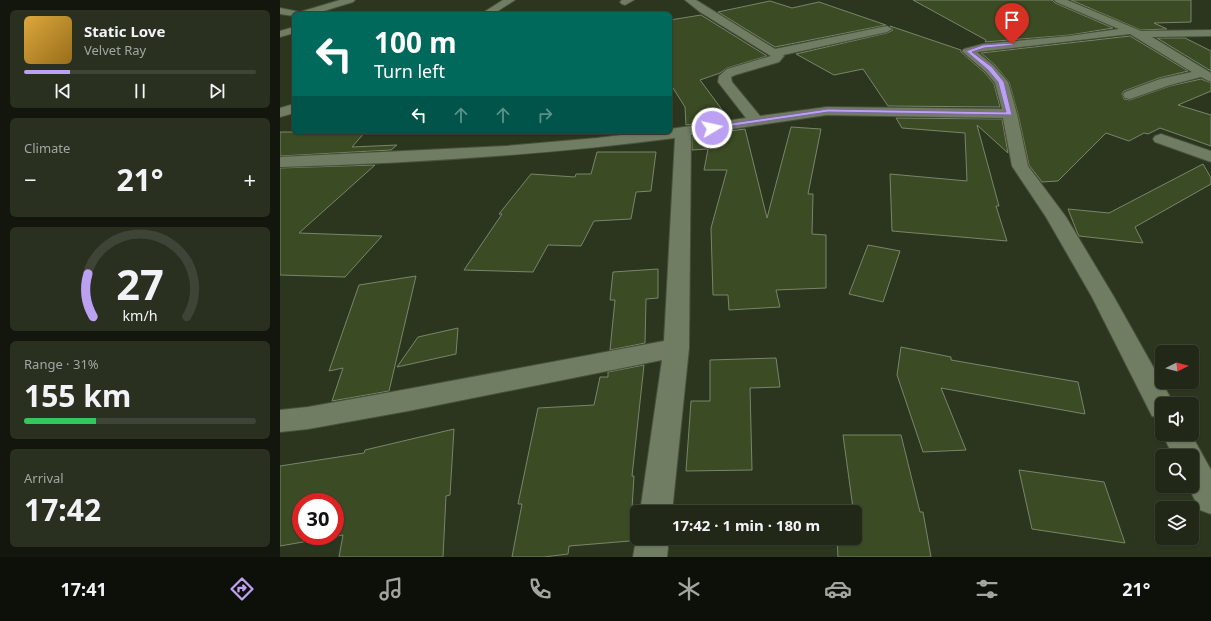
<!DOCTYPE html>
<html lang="en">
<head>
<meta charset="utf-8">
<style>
  body { margin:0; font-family:"Noto Sans",sans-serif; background:#293020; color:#f1f3f6; height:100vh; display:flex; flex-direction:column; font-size:15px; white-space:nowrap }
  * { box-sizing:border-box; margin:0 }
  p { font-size:13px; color:#a2a6a1 }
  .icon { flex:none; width:22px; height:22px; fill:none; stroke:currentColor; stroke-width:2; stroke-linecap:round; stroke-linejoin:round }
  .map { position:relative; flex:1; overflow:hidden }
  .details { display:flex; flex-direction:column; gap:10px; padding:10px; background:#12160d; width:280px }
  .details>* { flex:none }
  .hud { position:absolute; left:12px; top:12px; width:380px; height:122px; border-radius:6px; box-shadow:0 1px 3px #0004,0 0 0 1px #3e4436; background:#00695c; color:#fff; overflow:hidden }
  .needle { width:26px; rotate:84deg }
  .controls { position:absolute; left:875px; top:345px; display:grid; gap:8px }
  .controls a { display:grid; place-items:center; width:44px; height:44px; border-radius:6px; background:#212817; box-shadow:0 1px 3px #0004,0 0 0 1px #3e4436; font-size:20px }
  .speed { position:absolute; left:12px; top:493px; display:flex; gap:8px; font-size:20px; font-weight:700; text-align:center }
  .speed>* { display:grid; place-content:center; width:52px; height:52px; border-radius:50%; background:#212817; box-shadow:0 1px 3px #0004,0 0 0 1px #3e4436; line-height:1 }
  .speed .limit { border:6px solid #d22; background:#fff; color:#111 }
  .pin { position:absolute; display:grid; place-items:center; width:34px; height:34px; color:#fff; margin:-41px -17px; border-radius:50% 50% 50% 0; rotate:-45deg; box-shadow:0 0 4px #0007 }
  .pin .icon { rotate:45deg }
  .me { position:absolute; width:44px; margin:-22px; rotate:81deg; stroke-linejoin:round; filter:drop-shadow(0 0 3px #0008) }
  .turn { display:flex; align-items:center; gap:14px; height:84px; padding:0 16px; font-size:18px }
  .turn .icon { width:52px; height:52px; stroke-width:2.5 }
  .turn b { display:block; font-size:28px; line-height:34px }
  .lanes { display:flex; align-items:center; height:38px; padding:0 16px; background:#0003; justify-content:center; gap:20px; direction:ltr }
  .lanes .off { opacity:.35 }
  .big { font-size:30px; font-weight:700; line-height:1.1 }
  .details .card { flex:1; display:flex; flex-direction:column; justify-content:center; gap:6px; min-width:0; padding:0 14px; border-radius:6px; background:#293020 }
  .details .dial { align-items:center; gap:0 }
  .dial svg { height:104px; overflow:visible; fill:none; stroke:#3e4436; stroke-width:7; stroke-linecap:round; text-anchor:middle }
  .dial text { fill:#f1f3f6; stroke:none }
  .song { display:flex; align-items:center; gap:12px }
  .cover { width:48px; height:48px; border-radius:6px; background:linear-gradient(135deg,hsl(40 70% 55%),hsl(40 70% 35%)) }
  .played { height:4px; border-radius:2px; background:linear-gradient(90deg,#bca0f2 20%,#3e4436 20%) }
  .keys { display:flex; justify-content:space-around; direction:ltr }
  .heat { display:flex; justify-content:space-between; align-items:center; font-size:22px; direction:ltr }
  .charge { height:6px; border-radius:3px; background:linear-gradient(90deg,#34c759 31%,#3e4436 0) }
  .trip { position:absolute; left:350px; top:505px; width:232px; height:40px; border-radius:6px; background:#212817; box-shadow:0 1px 3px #0004,0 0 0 1px #3e4436; font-weight:700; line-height:40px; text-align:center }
  .tab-bar { display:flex; height:64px; justify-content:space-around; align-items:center; background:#0d1009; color:#a2a6a1 }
  .tab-bar .icon { width:28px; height:28px }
  .tab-bar .on { color:#bca0f2 }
  .tab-bar b { font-size:18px; color:#f1f3f6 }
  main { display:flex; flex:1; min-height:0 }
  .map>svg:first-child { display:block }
</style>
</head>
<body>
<main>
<section class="details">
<div class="card">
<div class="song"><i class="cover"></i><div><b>Static Love</b><p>Velvet Ray</p></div></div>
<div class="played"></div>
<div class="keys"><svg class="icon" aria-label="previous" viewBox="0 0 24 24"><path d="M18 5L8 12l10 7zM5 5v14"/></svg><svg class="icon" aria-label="pause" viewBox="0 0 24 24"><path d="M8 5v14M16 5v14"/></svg><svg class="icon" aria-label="next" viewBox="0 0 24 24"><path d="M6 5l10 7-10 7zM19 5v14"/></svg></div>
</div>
<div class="card"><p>Climate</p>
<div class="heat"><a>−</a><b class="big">21°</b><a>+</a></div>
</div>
<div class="card dial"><svg viewBox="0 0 100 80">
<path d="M14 69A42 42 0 1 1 86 69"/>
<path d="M14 69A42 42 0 0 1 10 36" stroke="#bca0f2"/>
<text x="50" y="56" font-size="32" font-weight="700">27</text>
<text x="50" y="72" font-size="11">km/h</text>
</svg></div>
<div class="card"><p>Range · 31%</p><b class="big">155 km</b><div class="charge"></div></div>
<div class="card"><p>Arrival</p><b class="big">17:42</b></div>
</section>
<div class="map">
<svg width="931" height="557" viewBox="0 0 931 557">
  <rect width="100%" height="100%" fill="#2c361f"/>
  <!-- building -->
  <path fill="#3b4c25" stroke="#79856a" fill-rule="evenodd" d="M633,0h139l3,3 58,25 -43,7 -85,7 1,-2z
    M791,0h120v22l-37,1 13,6 -26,1z
    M490,1l22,7 27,-6 67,23 -111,22 -57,-35z
    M421,15l66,41 -40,12 -7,5 -20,7 29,39 -43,6 -1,-18 -12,-19 -3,1v-69z
    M610,26l71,24v2l24,21 9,11 6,23 -112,-1 -25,-37 -29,6 -38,-21 91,-21 6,-3z
    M850,36l58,35 -29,7 -35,13 -2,3 2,5 6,1 40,-14 31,-7 10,4v8l-33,14 33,10v31l-51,-18 -12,6 -4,-1 -15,8 -23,-8 -48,48 -16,1 -13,-17 -11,-51 -9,-32 -14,-17 -14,-12z
    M877,38h28l26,13v20z
    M616,118l106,1 6,34 -31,-28 22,81h-3l11,35 -115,-10 -2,-57 77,7 -2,-48 -63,-5z
    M511,127l30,2 -13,65h5l-1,40 14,1v53l-50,2 4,17 -51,3 -1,-15h-15l-2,-67 16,-58h-23l4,-21 -16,1v-14l53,-7 22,89z
    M0,132h85l-13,15 45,-2 -6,5 -111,6z
    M317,152h59l-5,39 -15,1 -5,27 -37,2 -13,25 -33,-1 -15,27 -69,-2 38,-56h-3l32,-40 44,3 1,-3h15z
    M923,164l8,14v6l-76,43 8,16 -64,-7 -2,-4 -9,-23 41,4z
    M95,165l-76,68 83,3 -37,41 -65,-2v-107z
    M588,245l32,6 -17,51 -34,-8z
    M378,269v29l-12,1 -1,44 -35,7 5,-50h-5l3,-28z
    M136,276l-27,115 -57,10 11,-33 -14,3 30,-86z
    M178,328l-2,26 -59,13 21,-30z
    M621,347l50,10v3l127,22 7,32 -144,-26 25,62 -43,2 -26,-77z
    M496,358l4,29 -30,1 2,82 -66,1 5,-70h19v-41z
    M364,365l-12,111h2l-4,65 -61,5 -1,8 -24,3h-32l10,-53h-4l20,-96 56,-3 6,-28h8v-5z
    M174,429l-4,66 -4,1 -3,61h-104l4,-22 -63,11v-80l84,-13 1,-3zM21,502h34v34h-34z
    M563,435h58l19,77h3l8,45h-93l-1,-19h18v-26h-20v-4h18z
    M739,470l85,12 21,61 -93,-14z"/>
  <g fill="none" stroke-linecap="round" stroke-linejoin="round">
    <defs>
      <path id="minor" d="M60,0h15l-2,2 -39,12h-20v2l-14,-2v-6l20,4z
        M223,0h12l-22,14h-12z
        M342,0h12l-9,5 -3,-1 -2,-2z
        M405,0h11l79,49 112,-23 5,3 -5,3 -104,23 1,1 -5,6 -44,13 -4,2 1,5 28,34 67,-9 175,2 -7,-26 -9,-11 -22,-19 -2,-2 2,-2 19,-5 87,-8 49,-7 -63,-27 -2,-2h13l74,31 70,-1v6l-59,1 59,36v9l-10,-5 -31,8 -40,14 -5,-1 -2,-3 2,-3 35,-13 32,-7 -62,-38 -153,18 17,14 14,16 9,32 11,52 38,51 48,80 60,107h-12v15l-10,-3 -60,-119 -46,-80 -34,-51 -9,-48 -176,-3 -136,20 -2,213 -17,164h-32l22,-152 -254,51 -100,18 -28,3v-22l28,-3 100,-18 256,-48 11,-203c-131,17 -263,25 -395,29v-10l226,-11 91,-8 49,-6h24v-3l76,-11 -28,-36 1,-6 8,-7 44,-13 -71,-44z
        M14,27v6l-14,4v-6z
        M14,104v9l-14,4v-9z
        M881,134l50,17v11l-56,-20 -2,-3 2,-3z
        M882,433l29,1 20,36v44l-11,-4 -12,-24h4v-30h-19z
        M357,534v4h32l-2,19h-34z"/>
    </defs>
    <!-- minor casing -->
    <use href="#minor" stroke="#49513c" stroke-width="2"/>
    <!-- minor -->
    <use href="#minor" fill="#717d63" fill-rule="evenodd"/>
  </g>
  <!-- route -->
  <path fill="#bca0f2" stroke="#7a689d" d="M732,43l2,2 -30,3 -12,4 20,15 12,15 8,33 -184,-3 -116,17 -3,-1 3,-2 116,-17 178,3 -8,-30 -10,-12 -22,-19 17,-6z"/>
</svg>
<div class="controls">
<a><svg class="needle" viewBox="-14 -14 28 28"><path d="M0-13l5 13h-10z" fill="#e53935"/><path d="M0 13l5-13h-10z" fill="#a2a6a1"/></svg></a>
<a><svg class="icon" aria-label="sound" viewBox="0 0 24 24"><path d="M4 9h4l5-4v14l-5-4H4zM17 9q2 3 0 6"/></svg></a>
<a><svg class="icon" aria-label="search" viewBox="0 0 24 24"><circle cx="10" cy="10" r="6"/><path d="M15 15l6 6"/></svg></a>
<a><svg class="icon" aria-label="layers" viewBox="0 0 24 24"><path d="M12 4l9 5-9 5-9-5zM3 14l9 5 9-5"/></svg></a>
</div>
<div class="speed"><div class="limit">30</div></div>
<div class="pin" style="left:732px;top:44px;background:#d93025"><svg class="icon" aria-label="arrive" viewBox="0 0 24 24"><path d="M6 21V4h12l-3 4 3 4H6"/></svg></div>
<svg class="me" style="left:432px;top:128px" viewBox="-20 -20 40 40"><circle r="17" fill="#bca0f2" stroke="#fff" stroke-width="3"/><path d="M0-11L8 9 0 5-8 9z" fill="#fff"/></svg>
<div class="trip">17:42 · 1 min · 180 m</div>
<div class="hud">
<div class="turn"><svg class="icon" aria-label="left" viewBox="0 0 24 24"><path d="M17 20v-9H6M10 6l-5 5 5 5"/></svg><div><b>100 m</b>Turn left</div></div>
<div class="lanes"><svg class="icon" aria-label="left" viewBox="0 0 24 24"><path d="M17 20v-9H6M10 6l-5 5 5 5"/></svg><svg class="icon off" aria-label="ahead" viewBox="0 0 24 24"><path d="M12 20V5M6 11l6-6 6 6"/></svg><svg class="icon off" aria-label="ahead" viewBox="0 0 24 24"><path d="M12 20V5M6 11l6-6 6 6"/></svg><svg class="icon off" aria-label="right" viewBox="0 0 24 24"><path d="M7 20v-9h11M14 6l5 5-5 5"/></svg></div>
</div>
</div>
</main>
<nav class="tab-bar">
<b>17:41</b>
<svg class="icon on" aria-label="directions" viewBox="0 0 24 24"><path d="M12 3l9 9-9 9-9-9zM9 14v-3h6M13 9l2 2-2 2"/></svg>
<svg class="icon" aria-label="music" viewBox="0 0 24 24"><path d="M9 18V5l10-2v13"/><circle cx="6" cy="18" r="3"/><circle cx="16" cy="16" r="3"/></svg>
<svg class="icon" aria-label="phone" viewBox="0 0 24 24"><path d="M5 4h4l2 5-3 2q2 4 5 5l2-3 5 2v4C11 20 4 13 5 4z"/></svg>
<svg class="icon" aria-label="climate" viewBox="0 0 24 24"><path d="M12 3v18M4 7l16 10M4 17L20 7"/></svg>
<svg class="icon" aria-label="car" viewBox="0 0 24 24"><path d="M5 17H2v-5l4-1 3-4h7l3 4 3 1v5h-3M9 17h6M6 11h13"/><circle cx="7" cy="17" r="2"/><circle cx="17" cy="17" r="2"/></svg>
<svg class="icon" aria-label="filters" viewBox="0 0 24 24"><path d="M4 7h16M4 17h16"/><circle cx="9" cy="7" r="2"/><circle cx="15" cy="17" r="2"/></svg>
<b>21°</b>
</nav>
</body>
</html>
